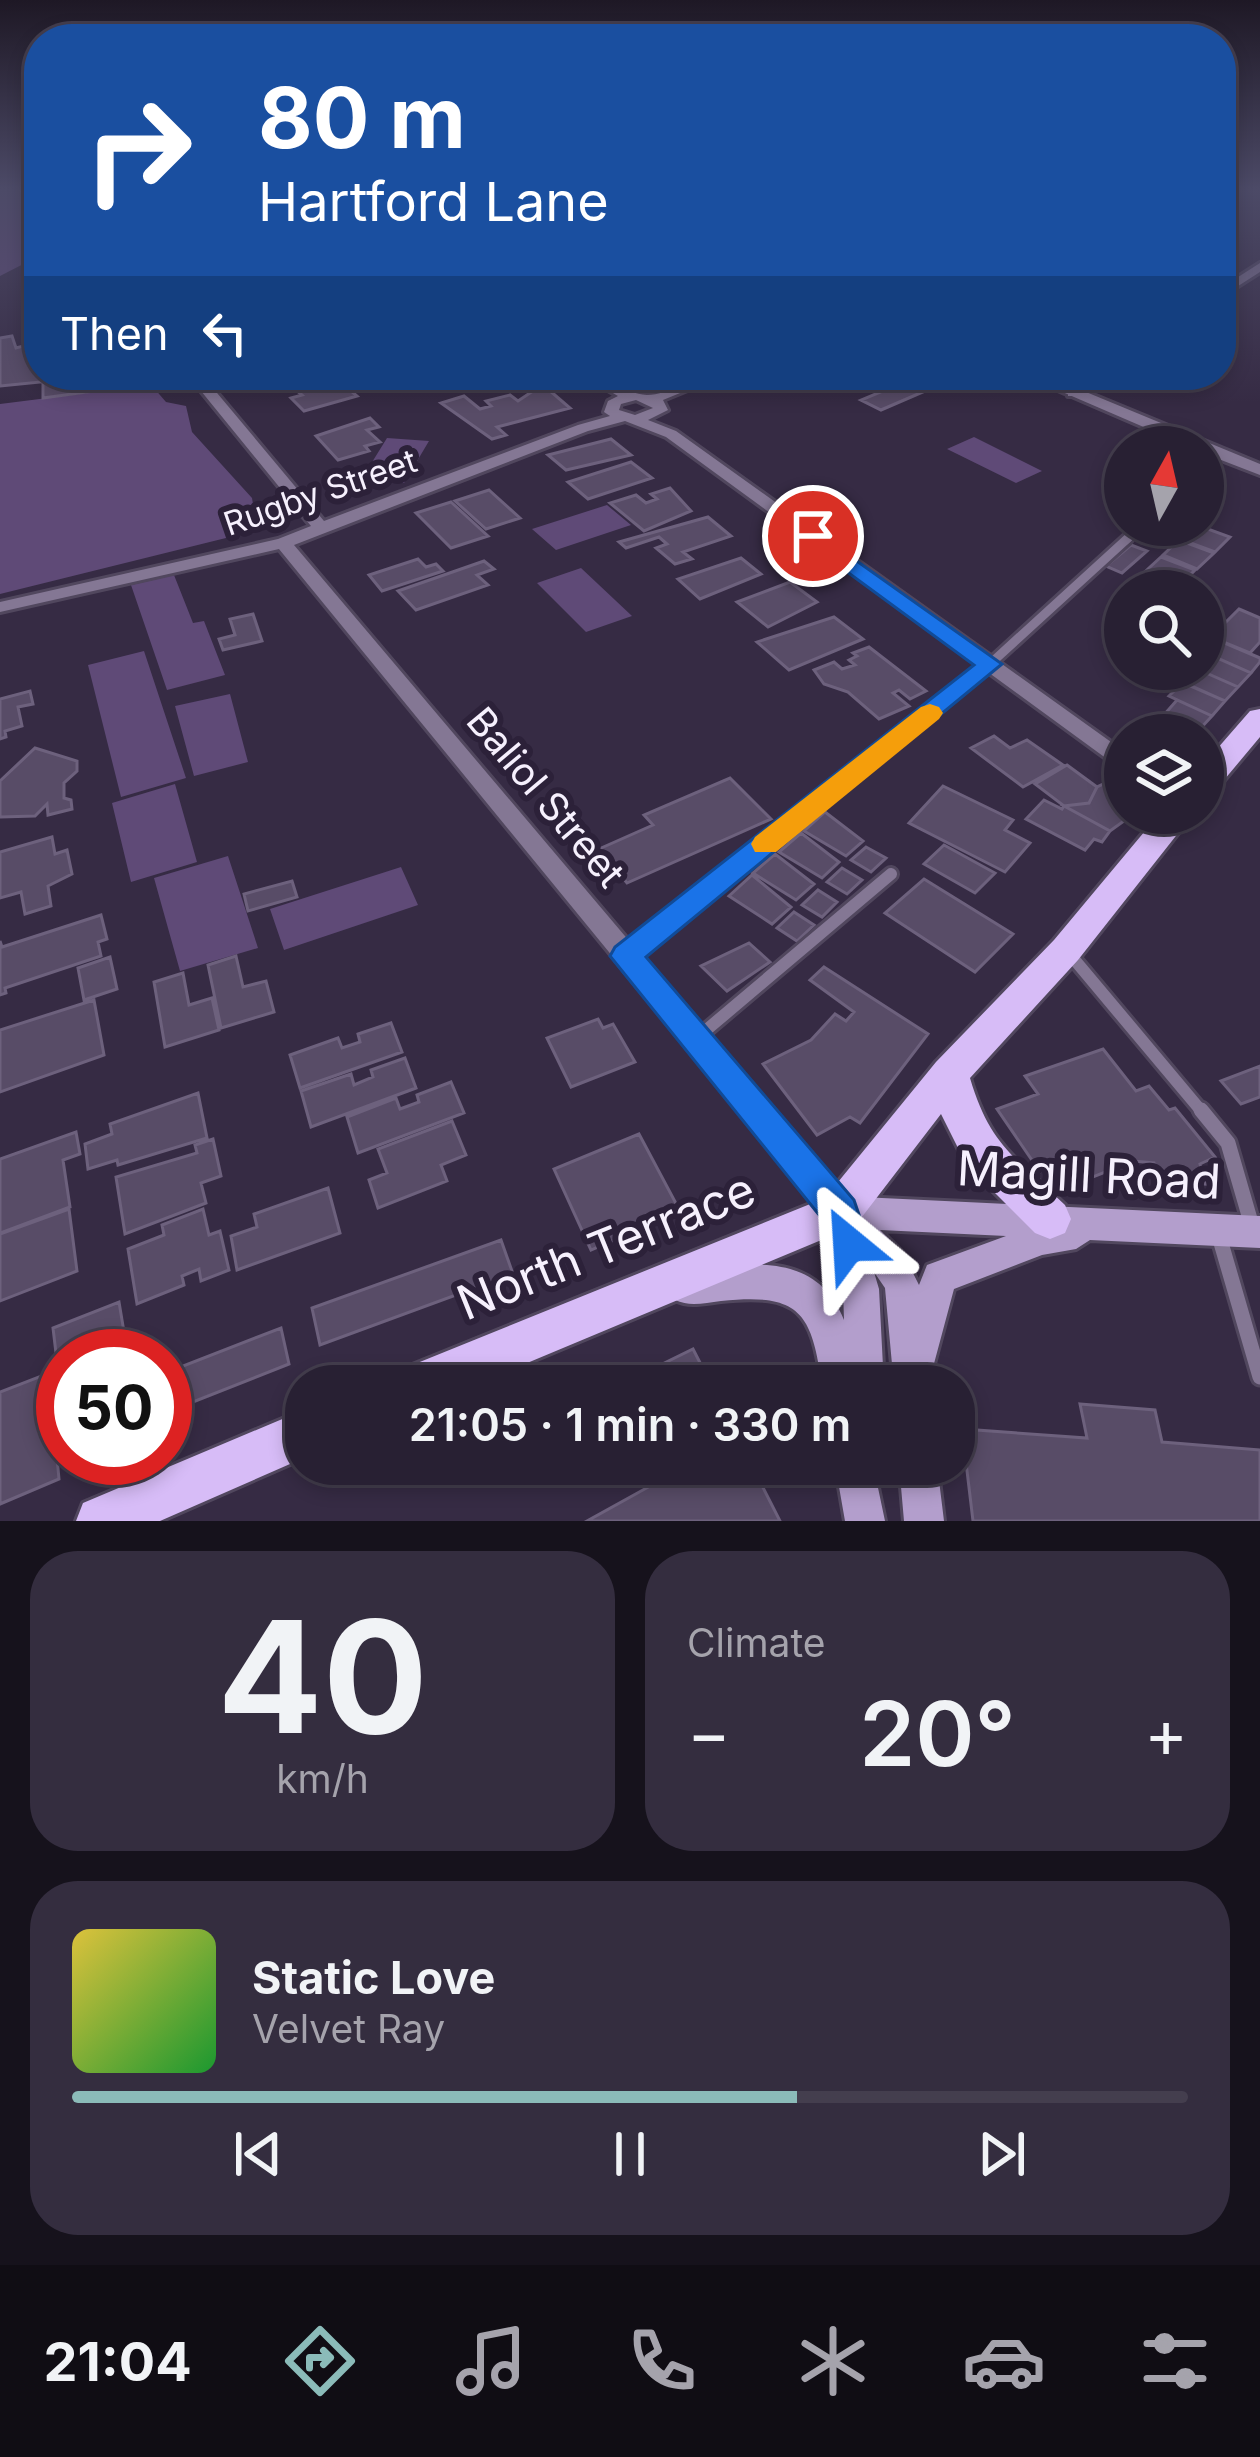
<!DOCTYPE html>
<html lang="en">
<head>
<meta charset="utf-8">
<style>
  body { margin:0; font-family:Inter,sans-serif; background:#342d3f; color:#f1f3f6; height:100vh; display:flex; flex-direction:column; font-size:45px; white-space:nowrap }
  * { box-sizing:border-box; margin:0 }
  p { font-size:39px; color:#a5a3ac }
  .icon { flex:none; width:66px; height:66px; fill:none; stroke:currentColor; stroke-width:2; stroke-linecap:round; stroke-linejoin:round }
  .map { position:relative; height:1521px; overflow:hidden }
  .side { display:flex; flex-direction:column; gap:30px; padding:30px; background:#16121c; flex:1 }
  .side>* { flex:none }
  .top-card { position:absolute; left:24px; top:24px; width:1212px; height:366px; border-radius:48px; box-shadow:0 6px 18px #0003,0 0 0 3px #443e4e; background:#1a4fa0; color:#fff; overflow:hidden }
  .needle { width:78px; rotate:8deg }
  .controls { position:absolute; left:1104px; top:426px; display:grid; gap:24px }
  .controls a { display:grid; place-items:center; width:120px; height:120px; border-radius:50%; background:#282033; box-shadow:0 6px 18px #0003,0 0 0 3px #443e4e; font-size:60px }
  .speed { position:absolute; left:36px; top:1329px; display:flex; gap:24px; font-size:60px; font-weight:700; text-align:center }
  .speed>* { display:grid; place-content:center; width:156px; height:156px; border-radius:50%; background:#282033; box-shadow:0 6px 18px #0003,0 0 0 3px #443e4e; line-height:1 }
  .speed .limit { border:18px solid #d22; background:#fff; color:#111 }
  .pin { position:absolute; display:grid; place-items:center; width:102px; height:102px; color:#fff; margin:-51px; border:6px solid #fff; border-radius:50%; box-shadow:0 3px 12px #0007 }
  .me { position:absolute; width:132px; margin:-66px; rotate:333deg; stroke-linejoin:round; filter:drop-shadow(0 0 9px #0008) }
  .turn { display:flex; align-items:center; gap:42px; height:252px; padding:0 36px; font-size:54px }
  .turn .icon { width:156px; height:156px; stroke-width:2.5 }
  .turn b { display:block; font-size:84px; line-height:102px }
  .then { display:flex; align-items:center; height:114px; padding:0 36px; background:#0003; gap:24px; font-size:45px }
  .big { font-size:90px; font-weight:600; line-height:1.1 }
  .side .tile { flex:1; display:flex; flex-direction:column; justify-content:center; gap:18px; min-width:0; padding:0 42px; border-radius:48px; background:#342d3f }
  .side .dial { align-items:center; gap:0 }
  .dial b { font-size:156px; line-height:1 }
  .song { display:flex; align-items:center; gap:36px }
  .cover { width:144px; height:144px; border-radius:18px; background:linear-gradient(135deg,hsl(50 70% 55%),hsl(130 70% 35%)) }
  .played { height:12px; border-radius:6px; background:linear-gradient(90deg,#8bbbb9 65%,#443e4e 65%) }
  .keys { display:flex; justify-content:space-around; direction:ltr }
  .heat { display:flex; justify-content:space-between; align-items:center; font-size:66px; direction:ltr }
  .side .tiles { flex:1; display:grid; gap:30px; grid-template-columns:1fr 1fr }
  .tile:last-child { grid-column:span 2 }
  .trip { position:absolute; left:285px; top:1365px; width:690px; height:120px; border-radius:48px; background:#282033; box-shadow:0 6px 18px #0003,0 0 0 3px #443e4e; font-weight:600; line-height:120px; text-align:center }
  .dock { display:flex; height:192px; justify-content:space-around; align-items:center; background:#100d14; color:#a5a3ac }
  .dock .icon { width:84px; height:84px }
  .dock .current { color:#8bbbb9 }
  .dock b { font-size:54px; color:#f1f3f6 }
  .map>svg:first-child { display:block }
</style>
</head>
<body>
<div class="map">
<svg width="1260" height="1521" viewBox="0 0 1260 1521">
  <rect width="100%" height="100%" fill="#362b44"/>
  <!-- green -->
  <path fill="#5f4a77" d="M0,189h21l18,21v46l-39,20z
    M138,379l9,1 19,22 20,4 6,26 60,66 3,18 -21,20 -234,58v-190l119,-15 1,-6z
    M974,437l68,34 -26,12 -69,-34z
    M387,438l42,3 -25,42 -43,-3z
    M607,505l24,20 -75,25 -24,-21z
    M581,568l51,48 -46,16 -49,-49z
    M174,575l19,48 11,-2 21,54 -58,15 -36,-105z
    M144,651l42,127 -65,19 -33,-132z
    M230,694l18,68 -54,14 -19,-70z
    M175,784l22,78 -66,20 -19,-79z
    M228,856l30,92 -78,23 -26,-93z
    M401,867l17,38 -134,45 -14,-41z"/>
  <!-- building -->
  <path fill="#584c67" stroke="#6d617d" stroke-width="3" d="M12,336l4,12 23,-6 2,40 -41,4v-48z
    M43,375h72l1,13 -73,10z
    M827,375h41l-32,13 -20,-9z
    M921,375h41l-81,35 -20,-10z
    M337,379l20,17 -53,15 -13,-13 11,-3 -6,-5z
    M549,390l21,18 -73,19 9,8 -14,4 -51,-36 23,-7 16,13 11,-3 -5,-5 24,-6 8,6 15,-10z
    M370,418l9,9 -12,3 13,12 -15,4 4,5 -31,9 -22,-24z
    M611,439l20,16 -65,15 -18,-15z
    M631,462l21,16 -64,21 -20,-17z
    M670,488l21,23 -47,20 -34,-28 26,-8 10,8 11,-4 -6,-5z
    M489,490l31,28 -34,11 -31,-28z
    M451,502l37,34 -37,12 -35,-35z
    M708,517l23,19 -48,16 9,7 -17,5 -19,-16 11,-4 -8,-7 -33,11 -7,-6z
    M1196,525h1l33,12 -15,15 -35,-13z
    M1179,540l35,13 -17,16 -34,-14z
    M1131,545l16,6 -25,22 -16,-7z
    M1161,557l34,13 -21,21 -37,-12z
    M741,558l20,16 -61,25 -22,-20z
    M418,559l8,8 10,-3 7,7 -61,20 -13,-16z
    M484,561l10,8 -17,6 11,10 -72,25 -18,-19z
    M790,582l27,20 -49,25 -31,-25z
    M1239,609l21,9v24l-10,11 -39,-16z
    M253,614l9,27 -39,9 -4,-11 16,-4 -5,-16z
    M834,617l29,22 -74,31 -32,-28z
    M1220,641l40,17v4l-9,11 -43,-19z
    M869,647l57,44 -16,8 -11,-9 -6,3 16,13 -30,13 -31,-27 -24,-8 -10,-14 20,-8 8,7 13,-4 -6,-5 8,-4 -4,-3z
    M1203,652l5,2 43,19 -13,14 -41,-18h6z
    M1193,669h4l41,18 -13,14 -44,-19z
    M1183,682l42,19 -13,15 -43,-20z
    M30,691l3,13 -15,3 4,19 -17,5 1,6 -6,2v-40z
    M1177,700l35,16 -14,15 -35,-15z
    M1161,715l2,1 35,15 -62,3z
    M994,736l16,12 17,-8 36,25 -40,22 -52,-39z
    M35,748l42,13v10l-13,12v15l7,2 1,9 -24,6 -1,-11 -12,12 -35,1v-36z
    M1067,765l30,22 -8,16 -25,3 -29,-22z
    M730,778l41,41 -144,64 -28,-34 54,-24 -9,-10z
    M1114,779l11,8v26h10l-25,18 -46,-25 25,-3 8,-16z
    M943,786l70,34 -8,10 25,13 -25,29 -96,-49z
    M1044,800l18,9 2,-3 46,25 -8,11 -8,-3 -9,11 -59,-31z
    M825,812l38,29 -17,15 -42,-25z
    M801,833l38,29 -17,16 -43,-26z
    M52,837l3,17 12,-4 5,24 -24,12 3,20 -26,8 -4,-22 -21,6v-46z
    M944,845l51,28 -20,20 -51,-29z
    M866,847l20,11 -15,14 -20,-12z
    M775,854l39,30 -18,16 -43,-27z
    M842,868l20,12 -15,14 -20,-12z
    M752,875l39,32 -19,17 -43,-28z
    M924,879l89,55 -38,38 -90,-59z
    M292,881l5,16 -49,14 -4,-17z
    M818,890l19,12 -15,15 -20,-12z
    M794,912l20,13 -17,16 -20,-13z
    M101,915l6,24 -9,3 3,14 -96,32 1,5 -6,2v-54l2,6z
    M749,943l21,19 -43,29 -26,-25z
    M236,956l7,31 23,-6 8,31 -53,16 -13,-63z
    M110,957l7,32 -33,11 -6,-32z
    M824,967l104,67 -68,89 -10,-6 -33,18 -54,-71 48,-24 24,-26 11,7 8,-9 -44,-32z
    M183,973l6,32 23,-7 7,32 -54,17 -11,-65z
    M94,1000l10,55 -104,37v-62z
    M598,1019l5,9 10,-4 22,38 -64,25 -24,-49z
    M391,1023l11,29 -102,36 -10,-33 48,-17 4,10 18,-6 -2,-8z
    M1103,1049l33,42 13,-5 20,24 6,-2 40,49 -15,7 5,20 -47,-4 -4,-17 -21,-2 -40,16 -5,-8 -16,6 -9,-12 -23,9 -43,-63 41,-15 -13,-18z
    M405,1058l11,30 -105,39 -10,-36 50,-17 3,11 19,-8 -2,-7z
    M1260,1066v31l-19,7 -20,-23z
    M451,1082l13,31 -106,40 -11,-36 49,-19 4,11 19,-7 -2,-7z
    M198,1093l9,45 -89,27 -1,-5 -29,9 -3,-25 27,-10 -2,-10z
    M452,1121l14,34 -25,10 6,16 -69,27 -9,-28 18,-7 -9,-24z
    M76,1132l4,22 -17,6 7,47 -70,26v-74z
    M639,1134l41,77 -89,39 -37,-81z
    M213,1139l8,37 -20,7 5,20 -81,31 -9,-57 81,-24 -2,-8z
    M328,1188l12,45 -103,37 -6,-34 26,-9 -3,-13z
    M69,1209l8,62 -77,30v-67z
    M203,1209l6,26 11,-4 9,39 -28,11 -2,-12 -17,7 2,9 -47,19 -9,-55 36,-14 -2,-10z
    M501,1240l12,34 -193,71 -8,-37z
    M119,1302l9,54h-65v56l-10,-84z
    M281,1328l8,36 -124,49v-40z
    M693,1349l19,37h-72l-4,-9z
    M49,1373l10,106 -59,25v-112z
    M1080,1404l75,6 7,32 98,8v71h-287l-11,-92 125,9z
    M676,1464h75l29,57h-193l92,-51z"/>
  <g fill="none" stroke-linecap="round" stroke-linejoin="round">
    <defs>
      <path id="service-far4" d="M21,189l18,21
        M1221,194l9,-5"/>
      <path id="service-far3" d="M1203,470l18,-16
        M1125,541l18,-16"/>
      <path id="service-far2" d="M830,792l160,-128 138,-126"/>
      <path id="service-far1" d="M1068,952l135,161
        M626,956l208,-167
        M698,1037l193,-163"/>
      <path id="service" d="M1201,1110l27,33 24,83
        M1219,1236l41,141"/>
      <path id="minor" d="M1260,263v9l-39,25v-9z
        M188,375h14l122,146 254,-96 32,-9 -6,-4 4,-11 10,-5 -36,-21c25,0 42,19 65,20 22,0 47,-20 77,-20l-61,25 5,10 -20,10 28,11 449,321v17l-7,-2 -452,-330 -41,-16 -37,10 -294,114 556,657 5,10 -5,10 -10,4 -10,-4 -551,-673 -279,63v-10l278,-63 33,-13zM636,400l17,8 -18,7 -16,-5 2,-6z
        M1091,375h16l-29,21h-10v-6z"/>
      <path id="tertiary" d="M1023,375h22l215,89v11l-57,-22v-6h-13z"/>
      <path id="secondary" d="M840,1196l420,20v32l-170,-8 -14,9 -34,6 -88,34 -26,97h-34l-9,-98 -11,-16 5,17 5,97h-62c-10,-75 -23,-93 -101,-85 -17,2 -31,6 -46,-1l-6,-12 6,-12 12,-5c61,-8 129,-21 157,49l-1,-31 -20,-77 5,-11zM880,1230l126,6 -79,29 -8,20 -16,-32z
        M835,1464h38l12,57h-40z
        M899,1464h38l7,57h-40z"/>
      <path id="primary" d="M1260,709v28l-46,55 -11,3v-30l47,-54z
        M1160,813h34l-116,147 -108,118c20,68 46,80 95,127l6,14 -6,14 -15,6 -15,-6 -69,-69 -25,-50 -86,112 -383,160h-79l7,-16 425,-172 111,-136 118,-122z
        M306,1409v48l-146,64h-84l7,-18z"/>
    </defs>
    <!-- service-far4 casing -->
    <use href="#service-far4" stroke="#51475e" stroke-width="9"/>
    <!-- service-far3 casing -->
    <use href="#service-far3" stroke="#51475e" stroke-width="12"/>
    <!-- service-far2 casing -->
    <use href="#service-far2" stroke="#51475e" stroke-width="15"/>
    <!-- service-far1 casing -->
    <use href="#service-far1" stroke="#51475e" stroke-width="18"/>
    <!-- service casing -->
    <use href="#service" stroke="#51475e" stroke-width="21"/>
    <!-- minor casing -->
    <use href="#minor" stroke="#51475e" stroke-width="6"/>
    <!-- tertiary casing -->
    <use href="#tertiary" stroke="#51475e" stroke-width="6"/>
    <!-- secondary casing -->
    <use href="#secondary" stroke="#51475e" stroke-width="6"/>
    <!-- primary casing -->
    <use href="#primary" stroke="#51475e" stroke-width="6"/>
    <!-- service-far4 -->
    <use href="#service-far4" stroke="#847794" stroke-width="6"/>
    <!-- service-far3 -->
    <use href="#service-far3" stroke="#847794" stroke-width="8"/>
    <!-- service-far2 -->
    <use href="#service-far2" stroke="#847794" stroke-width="9"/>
    <!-- service-far1 -->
    <use href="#service-far1" stroke="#847794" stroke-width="12"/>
    <!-- service -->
    <use href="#service" stroke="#847794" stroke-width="15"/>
    <!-- minor -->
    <use href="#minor" fill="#847794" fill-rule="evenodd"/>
    <!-- tertiary -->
    <use href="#tertiary" fill="#847794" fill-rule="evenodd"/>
    <!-- secondary -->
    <use href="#secondary" fill="#b39ecc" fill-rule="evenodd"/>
    <!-- primary -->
    <use href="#primary" fill="#d7bcf7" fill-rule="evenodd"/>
  </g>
  <!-- sky -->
  <linearGradient id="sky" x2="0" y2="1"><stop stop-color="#1e1825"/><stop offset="0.47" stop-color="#4c4a67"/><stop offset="1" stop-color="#4c4a67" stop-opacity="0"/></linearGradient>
  <rect width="1260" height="402" fill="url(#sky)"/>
  <!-- route -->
  <path fill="#1a73e8" stroke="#114b97" stroke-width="3" d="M813,530l189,134 -356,293 208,243 15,44 -6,13 -14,5 -13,-5 -12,-36 -214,-265 5,-9 359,-282 -169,-124v-9z"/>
  <!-- slow -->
  <path fill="#f59e0b" d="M930,704l9,3 4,6 -4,6 -163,133h-21l-4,-8 4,-7 166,-130z"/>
  <g text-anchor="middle" stroke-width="12" stroke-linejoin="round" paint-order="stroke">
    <!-- far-street labels -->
    <g font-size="33" fill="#f6f0fd" stroke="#2c2139">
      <text transform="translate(320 492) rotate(-19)" y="12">Rugby Street</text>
    </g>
    <!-- street labels -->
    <g font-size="39" fill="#f6f0fd" stroke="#2c2139">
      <text transform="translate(546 797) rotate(50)" y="14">Baliol Street</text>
    </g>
    <!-- near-street labels -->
    <g font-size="48" fill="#f6f0fd" stroke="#2c2139">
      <text transform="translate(1089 1175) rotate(3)" y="17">Magill Road</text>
      <text transform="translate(606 1246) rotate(-22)" y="17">North Terrace</text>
    </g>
  </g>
</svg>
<div class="controls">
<a><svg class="needle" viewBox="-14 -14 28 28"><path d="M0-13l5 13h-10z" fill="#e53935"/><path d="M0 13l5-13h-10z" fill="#a5a3ac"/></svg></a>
<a><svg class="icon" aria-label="search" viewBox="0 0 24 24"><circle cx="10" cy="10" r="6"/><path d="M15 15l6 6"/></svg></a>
<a><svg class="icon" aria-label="layers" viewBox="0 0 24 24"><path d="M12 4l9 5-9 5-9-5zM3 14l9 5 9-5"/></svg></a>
</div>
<div class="speed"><div class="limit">50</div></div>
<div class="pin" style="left:813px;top:536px;background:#d93025"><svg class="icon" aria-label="arrive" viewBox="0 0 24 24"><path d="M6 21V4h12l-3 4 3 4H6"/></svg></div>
<svg class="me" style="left:849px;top:1244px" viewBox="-20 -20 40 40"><path d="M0-17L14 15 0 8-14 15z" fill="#1a73e8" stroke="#fff" stroke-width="4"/></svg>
<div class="trip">21:05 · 1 min · 330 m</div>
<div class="top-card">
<div class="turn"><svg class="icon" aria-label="right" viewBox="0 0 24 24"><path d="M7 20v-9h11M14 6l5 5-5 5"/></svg><div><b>80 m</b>Hartford Lane</div></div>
<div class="then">Then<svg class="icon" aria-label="left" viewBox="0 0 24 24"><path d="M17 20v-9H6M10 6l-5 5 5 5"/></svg></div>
</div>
</div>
<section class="side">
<div class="tiles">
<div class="tile dial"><b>40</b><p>km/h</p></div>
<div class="tile"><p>Climate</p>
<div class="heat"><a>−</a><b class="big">20°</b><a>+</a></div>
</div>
<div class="tile">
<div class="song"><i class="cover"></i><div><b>Static Love</b><p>Velvet Ray</p></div></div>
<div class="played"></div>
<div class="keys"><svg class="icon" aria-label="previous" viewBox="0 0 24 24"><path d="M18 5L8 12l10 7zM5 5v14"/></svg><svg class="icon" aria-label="pause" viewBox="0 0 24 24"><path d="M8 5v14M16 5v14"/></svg><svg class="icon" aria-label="next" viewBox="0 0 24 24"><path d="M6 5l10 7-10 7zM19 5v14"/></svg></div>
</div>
</div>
</section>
<nav class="dock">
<b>21:04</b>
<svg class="icon current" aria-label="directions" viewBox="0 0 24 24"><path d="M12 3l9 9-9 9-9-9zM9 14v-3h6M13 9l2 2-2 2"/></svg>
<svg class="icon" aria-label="music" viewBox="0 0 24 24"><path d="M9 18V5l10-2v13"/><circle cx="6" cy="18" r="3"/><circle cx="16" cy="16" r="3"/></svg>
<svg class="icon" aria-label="phone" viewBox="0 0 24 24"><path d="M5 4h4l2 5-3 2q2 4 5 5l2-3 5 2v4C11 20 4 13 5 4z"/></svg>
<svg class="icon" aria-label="climate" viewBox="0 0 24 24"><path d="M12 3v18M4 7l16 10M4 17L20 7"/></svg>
<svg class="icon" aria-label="car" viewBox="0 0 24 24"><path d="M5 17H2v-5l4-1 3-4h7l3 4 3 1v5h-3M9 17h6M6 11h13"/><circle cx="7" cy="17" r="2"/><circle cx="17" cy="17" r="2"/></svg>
<svg class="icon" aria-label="filters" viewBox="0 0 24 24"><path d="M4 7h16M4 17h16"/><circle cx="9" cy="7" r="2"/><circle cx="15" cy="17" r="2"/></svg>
</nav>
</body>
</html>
